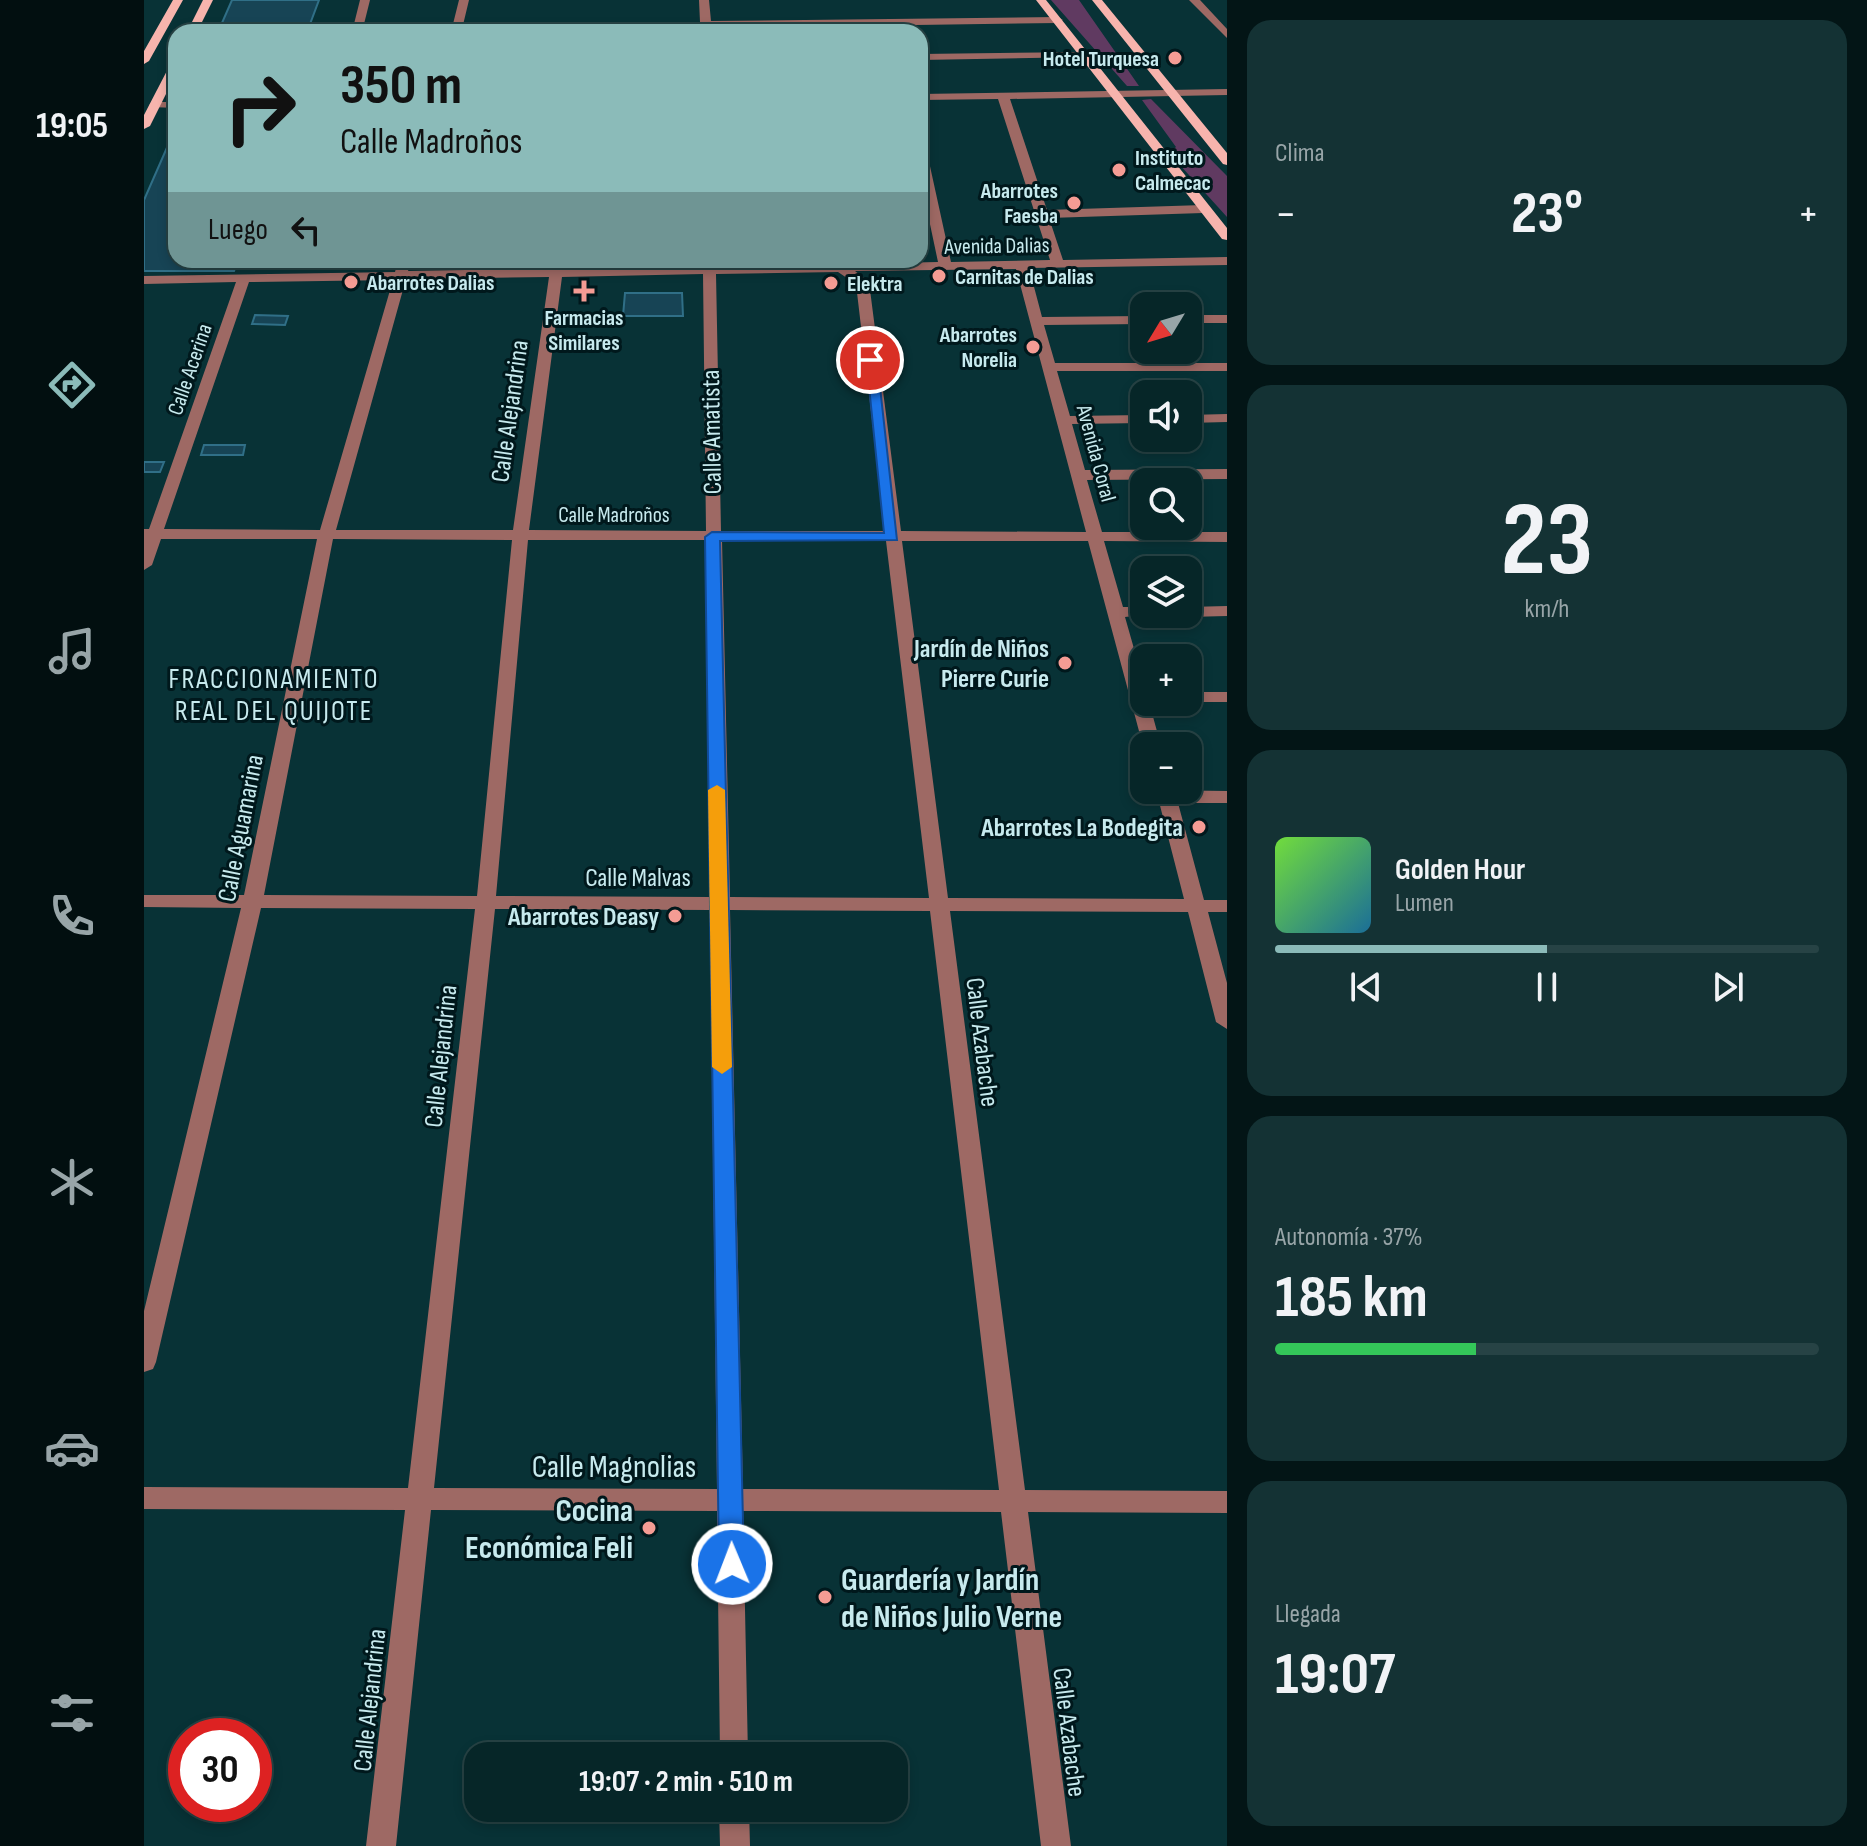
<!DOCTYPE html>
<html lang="es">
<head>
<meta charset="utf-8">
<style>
  body { margin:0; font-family:"Sofia Sans Condensed",sans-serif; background:#143234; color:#f1f3f6; height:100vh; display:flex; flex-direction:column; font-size:30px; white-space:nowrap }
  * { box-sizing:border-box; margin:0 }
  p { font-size:26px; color:#98a5a8 }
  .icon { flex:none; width:44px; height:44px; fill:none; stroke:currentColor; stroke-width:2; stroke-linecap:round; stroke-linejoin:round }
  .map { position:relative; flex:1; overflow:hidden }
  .panel { display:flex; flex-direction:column; gap:20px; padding:20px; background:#031516; width:640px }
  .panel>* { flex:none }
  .guide { position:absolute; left:24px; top:24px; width:760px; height:244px; border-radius:24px; box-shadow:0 4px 12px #0003,0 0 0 2px #274345; background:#8bbbb9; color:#111; overflow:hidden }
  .needle { width:52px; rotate:232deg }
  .tools { position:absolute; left:986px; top:292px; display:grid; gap:16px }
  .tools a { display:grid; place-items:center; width:72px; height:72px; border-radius:16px; background:#062628; box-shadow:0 4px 12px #0003,0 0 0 2px #274345; font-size:40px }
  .speed { position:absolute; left:24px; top:1718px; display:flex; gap:16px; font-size:40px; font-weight:700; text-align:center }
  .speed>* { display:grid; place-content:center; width:104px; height:104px; border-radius:50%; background:#062628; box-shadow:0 4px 12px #0003,0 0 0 2px #274345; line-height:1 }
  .speed .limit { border:12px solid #d22; background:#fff; color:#111 }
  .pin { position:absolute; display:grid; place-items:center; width:68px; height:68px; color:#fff; margin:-34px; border:4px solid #fff; border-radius:50%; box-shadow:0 2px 8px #0007 }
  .me { position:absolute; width:88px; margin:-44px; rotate:359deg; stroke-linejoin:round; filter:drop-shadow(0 0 6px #0008) }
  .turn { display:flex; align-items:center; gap:28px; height:168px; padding:0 40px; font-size:36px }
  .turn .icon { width:104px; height:104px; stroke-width:2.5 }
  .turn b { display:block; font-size:56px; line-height:68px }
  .then { display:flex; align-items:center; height:76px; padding:0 40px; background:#0003; gap:16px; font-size:30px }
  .big { font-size:60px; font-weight:700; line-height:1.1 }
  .panel .card { flex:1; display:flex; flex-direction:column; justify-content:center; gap:12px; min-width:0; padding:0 28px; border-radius:24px; background:#143234 }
  .panel .dial { align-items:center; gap:0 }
  .dial b { font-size:104px; line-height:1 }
  .song { display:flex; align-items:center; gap:24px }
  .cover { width:96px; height:96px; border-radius:12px; background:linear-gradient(135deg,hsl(100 70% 55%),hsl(200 70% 35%)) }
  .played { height:8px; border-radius:4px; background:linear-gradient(90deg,#8bbbb9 50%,#274345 50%) }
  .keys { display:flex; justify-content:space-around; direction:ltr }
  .heat { display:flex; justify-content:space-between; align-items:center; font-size:44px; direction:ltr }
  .charge { height:12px; border-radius:6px; background:linear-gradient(90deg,#34c759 37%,#274345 0) }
  .trip { position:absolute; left:320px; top:1742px; width:444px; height:80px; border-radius:24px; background:#062628; box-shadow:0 4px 12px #0003,0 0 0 2px #274345; font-weight:700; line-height:80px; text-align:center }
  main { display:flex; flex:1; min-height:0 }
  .tab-bar { display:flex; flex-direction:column; width:144px; justify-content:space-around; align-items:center; background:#020f10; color:#98a5a8 }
  .tab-bar .icon { width:56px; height:56px }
  .tab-bar .current { color:#8bbbb9 }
  .tab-bar b { font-size:36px; color:#f1f3f6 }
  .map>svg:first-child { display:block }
</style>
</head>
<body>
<main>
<nav class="tab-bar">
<b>19:05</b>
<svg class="icon current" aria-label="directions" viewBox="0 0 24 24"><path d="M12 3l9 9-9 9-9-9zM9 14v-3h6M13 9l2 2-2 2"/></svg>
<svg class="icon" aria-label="music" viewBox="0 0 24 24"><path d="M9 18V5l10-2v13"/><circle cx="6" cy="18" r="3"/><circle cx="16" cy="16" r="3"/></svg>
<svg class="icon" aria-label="phone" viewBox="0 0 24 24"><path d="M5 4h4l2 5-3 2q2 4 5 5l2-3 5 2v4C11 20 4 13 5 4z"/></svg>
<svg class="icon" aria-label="climate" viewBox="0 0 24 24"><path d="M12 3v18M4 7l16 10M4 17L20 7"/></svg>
<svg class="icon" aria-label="car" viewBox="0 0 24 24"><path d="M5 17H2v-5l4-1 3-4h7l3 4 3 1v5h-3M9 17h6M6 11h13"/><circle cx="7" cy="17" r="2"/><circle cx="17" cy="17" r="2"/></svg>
<svg class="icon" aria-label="filters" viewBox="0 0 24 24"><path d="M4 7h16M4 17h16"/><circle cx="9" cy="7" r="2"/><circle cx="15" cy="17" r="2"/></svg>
</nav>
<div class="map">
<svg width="1083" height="1846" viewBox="0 0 1083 1846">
  <rect width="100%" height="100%" fill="#083236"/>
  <!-- green -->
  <path fill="#603a61" d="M907,0h28l60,86h-12z
    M1007,99l76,77v41l-58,-64 7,-6 -34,-47z"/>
  <!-- building -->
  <path fill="#174455" stroke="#306f87" stroke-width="2" d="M88,0h87l-12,32h-89z
    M32,127v133h62l-4,11h-90v-71z
    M481,293h57l1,23h-60z
    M111,315l33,1 -3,9 -33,-1z
    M60,445h41l-2,10h-42z
    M0,462h20l-4,10h-16z"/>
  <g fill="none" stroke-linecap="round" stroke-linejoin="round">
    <!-- minor -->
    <path fill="#9e6964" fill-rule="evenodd" d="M216,0h10l-8,32h-10z
      M315,0h10l-6,25 237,-3 -1,-22h10l2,21 347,-4 5,3 -5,3 -347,5v4h-10l-1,-4 -249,4z
      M1045,0h11l27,29v9z
      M946,52v4l-4,1 -166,3v-6z
      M1083,89v6l-217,4 37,111 156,-5 6,4 -6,4 -154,5 14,42 164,-3v8l-198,3 13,49 102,-1v8l-100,1 11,38h172v8h-170l13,45 74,-1v8l-72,1 13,46 142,-1v10l-140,1 15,52h125v10l-123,-1 19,66h21v7h7l-26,3 19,67v18h5l12,44h-18l-55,-205h-186l46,357 236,1 -28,-109 71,1v12h-49l26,97h23v12h-19l19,71v46l-11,-7 -28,-110 -238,-1 75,579 202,1v22l-199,-1 43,334h-30l-40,-334 -258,-1 5,245h-28l-3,-245 -286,-1 -35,336h-30l39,-336 -261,-1v-22l264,1 67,-579 -214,-1 -105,454 -3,7 -9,3v-61l97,-403 -97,-1v-12h100l73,-356h-156l-9,26 -8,5v-41h5l87,-247 -92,2v-8l251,-4 3,-12h14l-4,11 295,-5 -1,-6h14v6l111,-2 -4,-4h16l5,4 94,-2 -18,-85v-33l6,4 25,114 99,-2 -52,-161 -78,1v-6zM872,269l70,263 -185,-1 -32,-249 -14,-11zM694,272l18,12 29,247h-164l-5,-257zM559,274l3,257 -177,-1 33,-253zM405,277l-36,253h-177l70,-251zM249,280l-73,250 -156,-1 85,-247zM189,539l179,1 -35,356 -213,-1zM384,540h178l4,357 -214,-1zM578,540l164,1 43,357 -199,-1zM351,909l215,1 7,579 -283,-1zM586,910l200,1 69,579 -256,-1z
      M11,102h21v6l-25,-1 -2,-2z
      M1044,315h39v8h-39z
      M1083,414v8l-39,1v-8z
      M1083,606v10l-39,1 -7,-3h7v-7z
      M1044,692h39v10h-40z
      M575,1808h30l1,38h-30z"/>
    <!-- major -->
    <path fill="#f7b4ad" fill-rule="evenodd" d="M29,0h10l-34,61 -5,3v-13z
      M59,0h10l-16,32h-10z
      M892,0h10l181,228v12l-5,-1z
      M948,0h10l125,153v12l-4,-1z
      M32,60v14l-26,52 -6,3v-14l27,-52z"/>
  </g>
  <!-- route -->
  <path fill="#1a73e8" stroke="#114b97" stroke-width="2" d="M722,357l11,3 20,180 -177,1 24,1023 -4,8 -8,3 -9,-3 -4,-8 -14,-1027 7,-5 172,1z"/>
  <!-- slow -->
  <path fill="#f59e0b" d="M573,785l8,5 7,277 -10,7 -10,-7 -4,-277z"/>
  <!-- markers -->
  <g fill="#f59c94" stroke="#00181c" stroke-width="3">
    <circle cx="1031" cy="58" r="8"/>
    <circle cx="975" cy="170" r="8"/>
    <circle cx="930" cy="203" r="8"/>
    <circle cx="795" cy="276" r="8"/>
    <circle cx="207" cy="282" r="8"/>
    <circle cx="687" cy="283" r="8"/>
    <path d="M436 279h8v8h8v8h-8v8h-8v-8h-8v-8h8z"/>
    <circle cx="889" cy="347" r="8"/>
    <circle cx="921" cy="663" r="8"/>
    <circle cx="1055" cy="827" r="8"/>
    <circle cx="531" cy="916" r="8"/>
    <circle cx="505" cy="1528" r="8"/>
    <circle cx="681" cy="1597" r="8"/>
  </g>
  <g text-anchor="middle" stroke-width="6" stroke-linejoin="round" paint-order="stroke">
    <!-- far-poi labels -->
    <g font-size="22" font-weight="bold" fill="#c7eaee" stroke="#00181c" text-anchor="start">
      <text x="1015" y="66" text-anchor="end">Hotel Turquesa</text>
      <text x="991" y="165">Instituto<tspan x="991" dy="25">Calmecac</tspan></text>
      <text x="914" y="198" text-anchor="end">Abarrotes<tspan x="914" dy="25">Faesba</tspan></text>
      <text x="811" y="284">Carnitas de Dalias</text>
      <text x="223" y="290">Abarrotes Dalias</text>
      <text x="703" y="291">Elektra</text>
      <text x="440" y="325" text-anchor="middle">Farmacias<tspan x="440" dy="25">Similares</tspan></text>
      <text x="873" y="342" text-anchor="end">Abarrotes<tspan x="873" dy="25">Norelia</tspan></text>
    </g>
    <!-- far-street labels -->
    <g font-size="22" fill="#c7eaee" stroke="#00181c">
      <text transform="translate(853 245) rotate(-1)" y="8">Avenida Dalias</text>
      <text transform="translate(45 369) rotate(-71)" y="8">Calle Acerina</text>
      <text transform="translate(953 453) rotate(75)" y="8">Avenida Coral</text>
      <text x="470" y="522">Calle Madroños</text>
    </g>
    <!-- street labels -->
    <g font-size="26" fill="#c7eaee" stroke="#00181c">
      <text transform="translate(365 411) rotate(-82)" y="9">Calle Alejandrina</text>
      <text transform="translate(567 432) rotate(-91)" y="9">Calle Amatista</text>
      <text transform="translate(96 828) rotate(-79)" y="9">Calle Aguamarina</text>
      <text x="494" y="886">Calle Malvas</text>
      <text transform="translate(839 1042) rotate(83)" y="9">Calle Azabache</text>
      <text transform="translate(296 1056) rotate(-84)" y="9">Calle Alejandrina</text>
      <text transform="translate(225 1700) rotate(-84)" y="9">Calle Alejandrina</text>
      <text transform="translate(926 1732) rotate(83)" y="9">Calle Azabache</text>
    </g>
    <!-- poi labels -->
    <g font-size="26" font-weight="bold" fill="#c7eaee" stroke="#00181c" text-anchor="end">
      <text x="905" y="657">Jardín de Niños<tspan x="905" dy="30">Pierre Curie</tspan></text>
      <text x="1039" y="836">Abarrotes La Bodegita</text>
      <text x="515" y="925">Abarrotes Deasy</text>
    </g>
    <!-- neighbourhood labels -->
    <g font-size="28" letter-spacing="2" fill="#c7eaee" stroke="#00181c">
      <text x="130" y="688">FRACCIONAMIENTO<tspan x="130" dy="32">REAL DEL QUIJOTE</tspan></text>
    </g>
    <!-- near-street labels -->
    <g font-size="32" fill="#c7eaee" stroke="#00181c">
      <text x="470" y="1477">Calle Magnolias</text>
    </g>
    <!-- near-poi labels -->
    <g font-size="32" font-weight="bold" fill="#c7eaee" stroke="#00181c" text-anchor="end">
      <text x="489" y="1521">Cocina<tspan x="489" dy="37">Económica Feli</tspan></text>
      <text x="697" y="1590" text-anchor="start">Guardería y Jardín<tspan x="697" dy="37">de Niños Julio Verne</tspan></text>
    </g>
  </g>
</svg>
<div class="tools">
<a><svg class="needle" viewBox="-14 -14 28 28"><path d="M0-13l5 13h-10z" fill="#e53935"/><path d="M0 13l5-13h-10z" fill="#98a5a8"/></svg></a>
<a><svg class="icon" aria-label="sound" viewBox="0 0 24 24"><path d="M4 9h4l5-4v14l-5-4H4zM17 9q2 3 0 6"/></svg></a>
<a><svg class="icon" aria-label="search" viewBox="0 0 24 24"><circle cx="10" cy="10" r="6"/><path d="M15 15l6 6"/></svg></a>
<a><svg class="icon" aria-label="layers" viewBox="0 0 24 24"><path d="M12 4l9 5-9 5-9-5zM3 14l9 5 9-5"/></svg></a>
<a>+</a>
<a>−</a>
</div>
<div class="speed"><div class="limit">30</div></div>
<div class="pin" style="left:726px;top:360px;background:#d93025"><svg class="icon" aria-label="arrive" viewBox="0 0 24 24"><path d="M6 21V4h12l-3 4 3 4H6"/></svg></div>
<svg class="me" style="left:588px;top:1564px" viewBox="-20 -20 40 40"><circle r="17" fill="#1a73e8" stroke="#fff" stroke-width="3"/><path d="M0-11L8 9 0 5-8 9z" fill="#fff"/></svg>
<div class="trip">19:07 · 2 min · 510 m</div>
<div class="guide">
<div class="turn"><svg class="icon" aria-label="right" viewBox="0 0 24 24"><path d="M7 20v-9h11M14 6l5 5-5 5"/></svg><div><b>350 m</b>Calle Madroños</div></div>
<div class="then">Luego<svg class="icon" aria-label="left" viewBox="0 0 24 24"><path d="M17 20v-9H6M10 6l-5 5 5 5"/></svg></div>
</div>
</div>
<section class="panel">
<div class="card"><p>Clima</p>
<div class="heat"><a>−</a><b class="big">23°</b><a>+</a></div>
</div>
<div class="card dial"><b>23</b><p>km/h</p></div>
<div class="card">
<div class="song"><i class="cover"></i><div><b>Golden Hour</b><p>Lumen</p></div></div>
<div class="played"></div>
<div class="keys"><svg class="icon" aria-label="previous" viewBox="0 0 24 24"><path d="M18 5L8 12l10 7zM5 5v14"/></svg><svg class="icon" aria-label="pause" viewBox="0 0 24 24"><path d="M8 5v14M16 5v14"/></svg><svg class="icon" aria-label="next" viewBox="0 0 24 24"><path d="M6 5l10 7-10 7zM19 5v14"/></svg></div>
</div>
<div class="card"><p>Autonomía · 37%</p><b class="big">185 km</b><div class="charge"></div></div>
<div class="card"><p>Llegada</p><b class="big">19:07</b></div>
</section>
</main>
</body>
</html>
